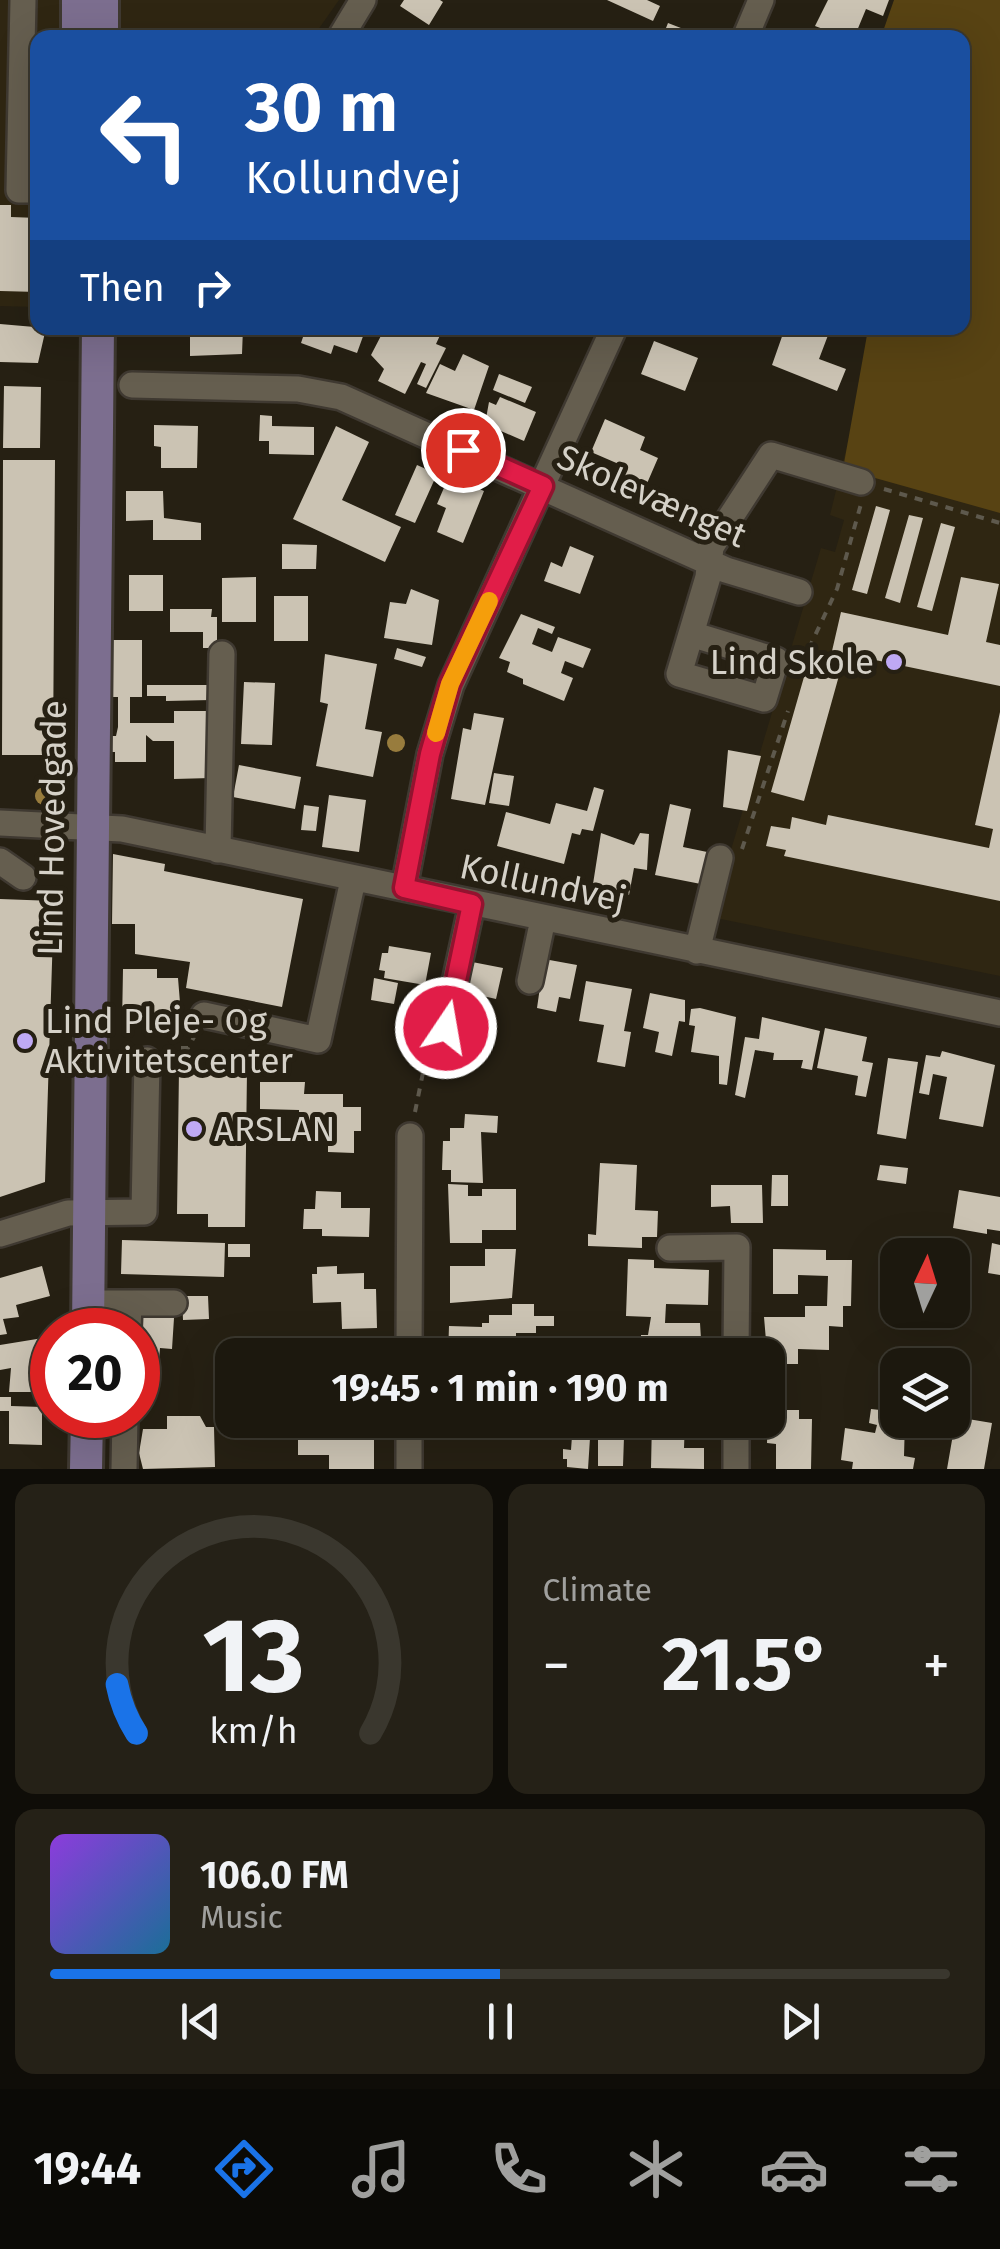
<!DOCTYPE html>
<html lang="en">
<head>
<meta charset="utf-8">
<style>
  body { margin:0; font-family:"Fira Sans",sans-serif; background:#252117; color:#f1f3f6; height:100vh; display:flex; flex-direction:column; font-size:38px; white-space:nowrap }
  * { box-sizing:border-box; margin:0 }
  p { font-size:32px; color:#a0a09e }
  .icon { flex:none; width:55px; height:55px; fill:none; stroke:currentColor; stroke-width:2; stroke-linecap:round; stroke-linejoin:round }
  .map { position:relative; height:1469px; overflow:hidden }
  .sheet { display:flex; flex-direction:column; gap:15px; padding:15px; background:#0f0d08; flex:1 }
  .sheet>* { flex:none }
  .top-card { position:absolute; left:30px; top:30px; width:940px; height:305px; border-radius:20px; box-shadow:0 10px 40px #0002,0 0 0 2px #3a372e; background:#1a4fa0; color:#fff; overflow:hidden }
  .needle { width:65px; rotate:4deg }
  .controls { position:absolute; left:880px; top:1238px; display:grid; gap:20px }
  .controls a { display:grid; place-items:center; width:90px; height:90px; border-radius:20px; background:#1c180e; box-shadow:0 10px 40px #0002,0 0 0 2px #3a372e; font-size:50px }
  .speed { position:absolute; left:30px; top:1308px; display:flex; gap:20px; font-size:50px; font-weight:700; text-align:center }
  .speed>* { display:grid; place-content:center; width:130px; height:130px; border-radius:50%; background:#1c180e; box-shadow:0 10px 40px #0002,0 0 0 2px #3a372e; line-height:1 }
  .speed .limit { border:15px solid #d22; background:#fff; color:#111 }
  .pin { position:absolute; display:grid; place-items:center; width:85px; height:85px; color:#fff; margin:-42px; border:5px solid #fff; border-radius:50%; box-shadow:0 2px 10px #0007 }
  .me { position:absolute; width:110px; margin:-55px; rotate:12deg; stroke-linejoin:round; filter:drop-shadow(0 0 8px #0008) }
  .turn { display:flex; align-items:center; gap:35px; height:210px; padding:0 50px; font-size:45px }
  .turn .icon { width:130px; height:130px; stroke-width:2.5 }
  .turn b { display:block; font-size:70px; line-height:85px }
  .then { display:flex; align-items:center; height:95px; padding:0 50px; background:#0003; gap:20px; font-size:38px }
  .big { font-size:75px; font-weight:700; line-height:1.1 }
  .sheet .widget { flex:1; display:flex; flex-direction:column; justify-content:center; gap:15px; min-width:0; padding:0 35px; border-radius:20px; background:#252117 }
  .sheet .dial { align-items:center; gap:0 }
  .dial svg { height:260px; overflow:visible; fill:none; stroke:#3a372e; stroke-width:7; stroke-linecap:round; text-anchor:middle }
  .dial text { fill:#f1f3f6; stroke:none }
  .song { display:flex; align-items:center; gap:30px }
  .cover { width:120px; height:120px; border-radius:15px; background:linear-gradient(135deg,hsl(270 70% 55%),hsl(200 70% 35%)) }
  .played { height:10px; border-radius:5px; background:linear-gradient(90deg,#1a73e8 50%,#3a372e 50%) }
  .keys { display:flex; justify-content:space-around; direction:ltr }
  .heat { display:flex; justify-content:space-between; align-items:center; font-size:55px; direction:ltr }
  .sheet .tiles { flex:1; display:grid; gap:15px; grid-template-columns:1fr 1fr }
  .widget:last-child { grid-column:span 2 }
  .trip { position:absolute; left:215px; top:1338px; width:570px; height:100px; border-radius:20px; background:#1c180e; box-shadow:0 10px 40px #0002,0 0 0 2px #3a372e; font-weight:700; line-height:100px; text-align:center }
  .menu { display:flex; height:160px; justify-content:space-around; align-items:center; background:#0b0a06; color:#a0a09e }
  .menu .icon { width:70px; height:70px }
  .menu .on { color:#1a73e8 }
  .menu b { font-size:45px; color:#f1f3f6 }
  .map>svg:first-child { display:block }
</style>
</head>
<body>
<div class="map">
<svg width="1000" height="1469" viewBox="0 0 1000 1469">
  <rect width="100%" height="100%" fill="#262013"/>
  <!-- built -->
  <path fill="#2f2612" d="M0,0h339l-26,37 -275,1 -1,269 -37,-1z
    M1000,377v599l-289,-59 110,-369 14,4 9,-32 -14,-5 30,-122z"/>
  <!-- green -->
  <path fill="#584313" d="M894,0h106v513l-157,-44 24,-134 -23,-7h118v-290l-81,-1z"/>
  <!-- building -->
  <path fill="#cbc3b3" d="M404,0h36l3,2 -14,23 -29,-19z
    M607,0h40l13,6 -7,15z
    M828,0h61l-6,16 -17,-7 -12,29 -11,-5 -2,5h-22l4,-9 -8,-3z
    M668,23l36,14v1h-42z
    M0,205h11v12l27,1v74l-38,-1z
    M0,324l46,4 -8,35 -38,-1z
    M190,328h53l-1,26 -52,2z
    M306,328h60l-9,25 -23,-8 -3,9 -30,-11z
    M385,328h24l17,8 5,-8 11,3 -6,13 10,4 -20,40 -9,-4 9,-20 -5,-2 -16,32 -27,-13 6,-12 -13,-14z
    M785,328l45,2 -11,29 27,10 -9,22 -65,-26z
    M654,341l44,17 -13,33 -44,-17z
    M463,354l26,12 -15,44 -48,-17 14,-29 15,7z
    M499,374l33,13 -7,16 -32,-13z
    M4,386l37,1 -1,61h-37z
    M500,397l36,15 -12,29 -39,-17 4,-22 7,3z
    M260,415l12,1v10l42,1v28l-45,-1v-13h-10z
    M605,419l40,18 -5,13 18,8 -13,30 -29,-13 5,-10 -30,-13z
    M154,425l44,1 -1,42h-36v-21l-7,-1z
    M336,426l33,16 -27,58 59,27 -16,35 -92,-43z
    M3,460h52l-2,295h-51z
    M417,465l20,9 -22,49 -20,-8z
    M449,476l35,15 -21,52 -26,-11 9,-24 -9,-4z
    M126,491h37l1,27 37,5v17h-48v-20l-27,1z
    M876,506l14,4 -23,84 -15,-4z
    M909,515l14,3 -23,85 -15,-5z
    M941,523l14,4 -23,84 -15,-4z
    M282,544l35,1 -1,24h-34z
    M570,546l24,10 -14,38 -36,-13 7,-19 11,5z
    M129,575h34v36h-34z
    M256,577v45h-34v-44z
    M961,577l38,7 -13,58 14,3v41l-168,-35 9,-39 107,23z
    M411,589l28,11 -7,45 -48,-7 6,-36 16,2z
    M274,596h34v45h-34z
    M170,609h42l-1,8h6v31h-14v-16h-33z
    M521,614l34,13 -3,7 -14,-6 -6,16 20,8 6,-15 33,12 -8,19 -18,-7 -4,12 12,5 -9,23 -41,-17v-5l-16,-7 3,-10 -11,-4z
    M111,640h31v57h-12v26h44v-12h37v67l-37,1v-38h-21l-7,-6v27h-31v-10h-7v-16h8l2,-9v-30h-7z
    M397,648l29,9 -4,10 -28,-8z
    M325,654l52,10 -12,65 17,3 -9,45 -57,-11 12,-62 -8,-2z
    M808,663l32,9 -36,129 -33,-9z
    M244,682l31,1 -3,62 -31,-1z
    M147,685h64v15l-45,1v-5h-19z
    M1000,712v189l-216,-45 2,-6 -20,-4 5,-20 19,3 2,-12 34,8 2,-10 161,33 4,-19 -18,-4z
    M474,713l30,5 -19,87 -34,-6 12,-71 8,2z
    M728,750l33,6 -14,55 -24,-4z
    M239,765l62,12 -6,32 -62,-12z
    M494,773l20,3 -5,30 -20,-3z
    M594,787l10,3 -11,41 -11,-2 -2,6 -8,-2 -8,31 -67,-18 9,-34 44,12 6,-21 31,8z
    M329,795l37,5 -7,52 -37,-5z
    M670,804l21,5 -8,38 29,6 -6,32 -51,-10z
    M304,805l15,2 -3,24 -15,-1z
    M601,833l33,12 6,-12 9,1 -2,36 -13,-2 -5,27 -36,-11z
    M113,854l52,10 -1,7 139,28 -21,108 -96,-19 4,-26 -55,-8v-30h-23z
    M0,899l54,2 -9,281 -45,15z
    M389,946l42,7 -6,32 -41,-7 1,-7 -6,-1 3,-17h6z
    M544,959l33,6 -7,34 -11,-2 -3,15 -19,-4z
    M467,961l36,7 -7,31 -35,-8z
    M123,969h34v9h21l4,49 -60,-1z
    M374,978l24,5 -4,21 -23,-4z
    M586,981l46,8 -8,42 7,1 -6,35 -28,-5 7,-37 -25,-4z
    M650,993l35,7v22l-6,-1 -7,35 -17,-4 4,-20 -16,-4z
    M700,1008l36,9 -9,68 -8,-1v-28l-28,-4 4,-26 -6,-1 2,-16z
    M762,1017l58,14 -8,39 -11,-2 2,-8h-30l1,-7 -19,-3 -10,48 -10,-3 10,-58 14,2z
    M437,1026l16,3 -7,36 -16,-3z
    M825,1028l42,9 -5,24 11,2 -7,34 -11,-2 3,-19 -41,-8z
    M942,1051l53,14 -12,62 -44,-8 8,-42 -14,-3 -4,21 -10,-2 7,-38 14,2z
    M888,1058l30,4 -12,77 -29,-5z
    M179,1069l68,1 -2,157h-37v-13h-31z
    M260,1082h45l-1,12h39v13h18v24h-7v22l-26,-1v-20l-29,-1v-21l-39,-1z
    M465,1114l33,2 -1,17 -16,-1 2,51 -32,-1v-12h-9l1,-29h7v-13h14z
    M600,1163l37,2 -2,45 23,1 -1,26h-15v11l-54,-2v-12l8,1z
    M880,1165l28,3 -2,16 -29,-4z
    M772,1175h16v31h-17z
    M448,1184l20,1v11h14v-7h34v41h-34v13h-32z
    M711,1185h51l1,38h-32l-1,-17 -19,1z
    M959,1190l41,7v34l-13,-2v5l-34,-6z
    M316,1191l25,1v16h29l-1,29 -47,-1v-7h-19l1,-20h11z
    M122,1240l103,3 -1,34 -103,-3z
    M992,1243l8,2v30l-12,-2z
    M228,1244h22v13h-22z
    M485,1249h31l-4,49 -62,5v-37h35z
    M773,1249l53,1v10h26l-1,46h-8v21l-14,-1v24l-31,-1v15h-30l-4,-47h41v-11h22l1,-30 -30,-1v19h-25z
    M628,1259l26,1v8l55,2 -1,35 -42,-1 -1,19h35l2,32h-61v-20h7l3,-18 -25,-1z
    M42,1266l8,30 -34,9 3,12 -16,2 4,15 -7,1v-57z
    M337,1266v8l27,-1v16h12l1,39 -35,1 -1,-27 -28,1 -1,-29h5v-7z
    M182,1296h26l1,23 -26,1z
    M512,1304h22v12h20v10h-18v7h-20v22h-68l1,-29 33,1v-4h7v-8h23z
    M142,1316l32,2 -2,31 -12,-1 -1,12 -14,-1v-8l-5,-1z
    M43,1338l-1,54h-33l2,-24 -11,2v-25z
    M283,1339l52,1v9l36,1v5l-85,-4v4h-14l1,-13z
    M952,1385l18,1 -2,20 -16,-1z
    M0,1397h11v9l31,1v38l-33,-1v-33h-9z
    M871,1409l27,3v8h7l-1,36 11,2 -2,11h-61l1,-7 -12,-2 4,-32 30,5 2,-8 -8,-2z
    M768,1410h31v9h13l-1,50h-35v-25l-9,-1z
    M167,1416h33l6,11h8l1,40 -72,2 -4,-16 4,-24h24z
    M956,1417l36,6 -8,46h-37z
    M303,1420l67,2 4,4v43h-45v-14h-31v-28h4z
    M467,1420h36v14h-47v-11z
    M579,1420h60l-1,17h-14l-1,29h-25v-30h-19z
    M652,1420h33l-1,28h20v21l-53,-1z
    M572,1436l18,2 -2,31 -21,-2v-8h-4v-10l8,1z"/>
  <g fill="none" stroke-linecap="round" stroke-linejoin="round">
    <defs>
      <path id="minor" d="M23,0l-4,190h19
        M340,38l23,-38
        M745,38l16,-38
        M132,385l166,4 43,8 385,173 73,22
        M691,634l85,26 -12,39 -85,-25 29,-97 3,-30 60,-92 90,27
        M0,823l122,6 878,184
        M218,850l4,-196
        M0,861l23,16
        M404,888l26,-134 21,-69 163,-357
        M697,951l23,-93
        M530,981l13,-62
        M204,1015l114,25 35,-160
        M445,1028l27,-124
        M0,1234l68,-21 76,-1 3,-152
        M670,1248l67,-1 -1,108
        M89,1303h85
        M128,1330l1,-27
        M409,1355l1,-219
        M124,1469l1,-53
        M409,1469v-49
        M736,1469v-49"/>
      <path id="major" d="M78,38v-38
        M102,38v-38
        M88,1330l10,-1002
        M86,1469l1,-54"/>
    </defs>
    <!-- minor casing -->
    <use href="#minor" stroke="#3f3931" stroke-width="30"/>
    <!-- major casing -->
    <use href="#major" stroke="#3f3931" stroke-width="38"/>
    <!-- path -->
    <path stroke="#5e594d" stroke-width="4" stroke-dasharray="8 8" stroke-linecap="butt" d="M884,489l116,34
      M802,663l35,-74 24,-85
      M742,849l46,-138
      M165,1048h23l6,-11
      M415,1112l14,-69"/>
    <!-- minor -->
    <use href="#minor" stroke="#655e4f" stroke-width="25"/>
    <!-- major -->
    <use href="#major" stroke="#7c6e8f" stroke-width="32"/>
  </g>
  <!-- trees -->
  <g fill="#987c3d">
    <circle cx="396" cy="743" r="9"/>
    <circle cx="44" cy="796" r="9"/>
  </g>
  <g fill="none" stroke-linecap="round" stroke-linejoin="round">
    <defs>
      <path id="route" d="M446,1028l26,-124 -68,-16 26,-134 20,-70 93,-198 -80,-36"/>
    </defs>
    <!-- route casing -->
    <use href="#route" stroke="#92132f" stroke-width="25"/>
    <!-- route -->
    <use href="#route" stroke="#e11d48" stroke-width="18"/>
    <!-- slow -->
    <path stroke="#f59e0b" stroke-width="18" d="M436,733l14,-49 39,-83"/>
  </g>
  <!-- markers -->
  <g fill="#bfa9f4" stroke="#262013" stroke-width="4">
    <circle cx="894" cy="662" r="10"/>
    <circle cx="25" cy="1041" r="10"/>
    <circle cx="194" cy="1129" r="10"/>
  </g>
  <g text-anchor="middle" stroke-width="10" stroke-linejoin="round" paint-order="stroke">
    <!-- street labels -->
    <g font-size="35" fill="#d5d1c8" stroke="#262013">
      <text transform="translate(652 496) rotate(24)" y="12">Skolevænget</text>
      <text transform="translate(52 828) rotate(-89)" y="12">Lind Hovedgade</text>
      <text transform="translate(543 883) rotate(12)" y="12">Kollundvej</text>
    </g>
    <!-- poi labels -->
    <g font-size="35" fill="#d5d1c8" stroke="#262013" text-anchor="start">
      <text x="874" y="674" text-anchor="end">Lind Skole</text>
      <text x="45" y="1033">Lind Pleje- Og<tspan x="45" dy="40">Aktivitetscenter</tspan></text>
      <text x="214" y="1141">ARSLAN</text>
    </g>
  </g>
</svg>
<div class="controls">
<a><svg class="needle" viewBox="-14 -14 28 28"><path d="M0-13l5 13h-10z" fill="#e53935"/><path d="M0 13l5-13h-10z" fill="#a0a09e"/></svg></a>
<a><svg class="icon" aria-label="layers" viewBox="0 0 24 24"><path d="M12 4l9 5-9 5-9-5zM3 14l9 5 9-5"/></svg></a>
</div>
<div class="speed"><div class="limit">20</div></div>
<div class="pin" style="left:463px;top:450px;background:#d93025"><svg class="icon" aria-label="arrive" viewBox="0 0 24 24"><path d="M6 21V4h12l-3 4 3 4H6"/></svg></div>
<svg class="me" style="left:446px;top:1028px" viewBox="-20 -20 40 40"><circle r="17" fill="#e11d48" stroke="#fff" stroke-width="3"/><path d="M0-11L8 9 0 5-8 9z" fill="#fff"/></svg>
<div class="trip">19:45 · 1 min · 190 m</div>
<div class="top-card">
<div class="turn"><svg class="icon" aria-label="left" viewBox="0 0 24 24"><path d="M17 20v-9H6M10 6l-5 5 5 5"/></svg><div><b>30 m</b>Kollundvej</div></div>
<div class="then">Then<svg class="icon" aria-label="right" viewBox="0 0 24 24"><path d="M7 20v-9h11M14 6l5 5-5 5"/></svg></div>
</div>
</div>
<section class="sheet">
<div class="tiles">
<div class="widget dial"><svg viewBox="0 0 100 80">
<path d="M14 69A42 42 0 1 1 86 69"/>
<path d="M14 69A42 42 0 0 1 8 54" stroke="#1a73e8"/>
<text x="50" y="56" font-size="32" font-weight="700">13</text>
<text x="50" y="72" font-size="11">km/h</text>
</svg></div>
<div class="widget"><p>Climate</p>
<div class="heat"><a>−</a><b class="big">21.5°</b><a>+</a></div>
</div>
<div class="widget">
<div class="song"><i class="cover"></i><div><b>106.0 FM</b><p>Music</p></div></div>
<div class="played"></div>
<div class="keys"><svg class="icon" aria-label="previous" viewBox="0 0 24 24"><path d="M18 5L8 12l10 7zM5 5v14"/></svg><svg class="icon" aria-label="pause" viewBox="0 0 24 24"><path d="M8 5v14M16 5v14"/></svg><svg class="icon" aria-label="next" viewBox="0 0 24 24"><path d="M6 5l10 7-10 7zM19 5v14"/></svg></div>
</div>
</div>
</section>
<nav class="menu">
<b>19:44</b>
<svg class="icon on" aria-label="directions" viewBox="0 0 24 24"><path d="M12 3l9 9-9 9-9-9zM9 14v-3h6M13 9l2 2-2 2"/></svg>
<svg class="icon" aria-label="music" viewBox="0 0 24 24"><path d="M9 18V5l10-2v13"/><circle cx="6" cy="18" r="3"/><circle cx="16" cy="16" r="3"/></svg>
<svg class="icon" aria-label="phone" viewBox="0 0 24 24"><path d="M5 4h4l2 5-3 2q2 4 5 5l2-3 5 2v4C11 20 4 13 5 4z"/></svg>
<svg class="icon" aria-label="climate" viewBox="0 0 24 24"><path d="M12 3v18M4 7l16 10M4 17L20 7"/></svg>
<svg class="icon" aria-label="car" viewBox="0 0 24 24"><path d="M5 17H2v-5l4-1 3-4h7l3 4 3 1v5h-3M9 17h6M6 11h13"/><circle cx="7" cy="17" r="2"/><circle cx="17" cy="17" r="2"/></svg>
<svg class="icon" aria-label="filters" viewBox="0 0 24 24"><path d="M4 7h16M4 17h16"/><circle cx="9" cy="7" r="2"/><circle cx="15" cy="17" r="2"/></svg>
</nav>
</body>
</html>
